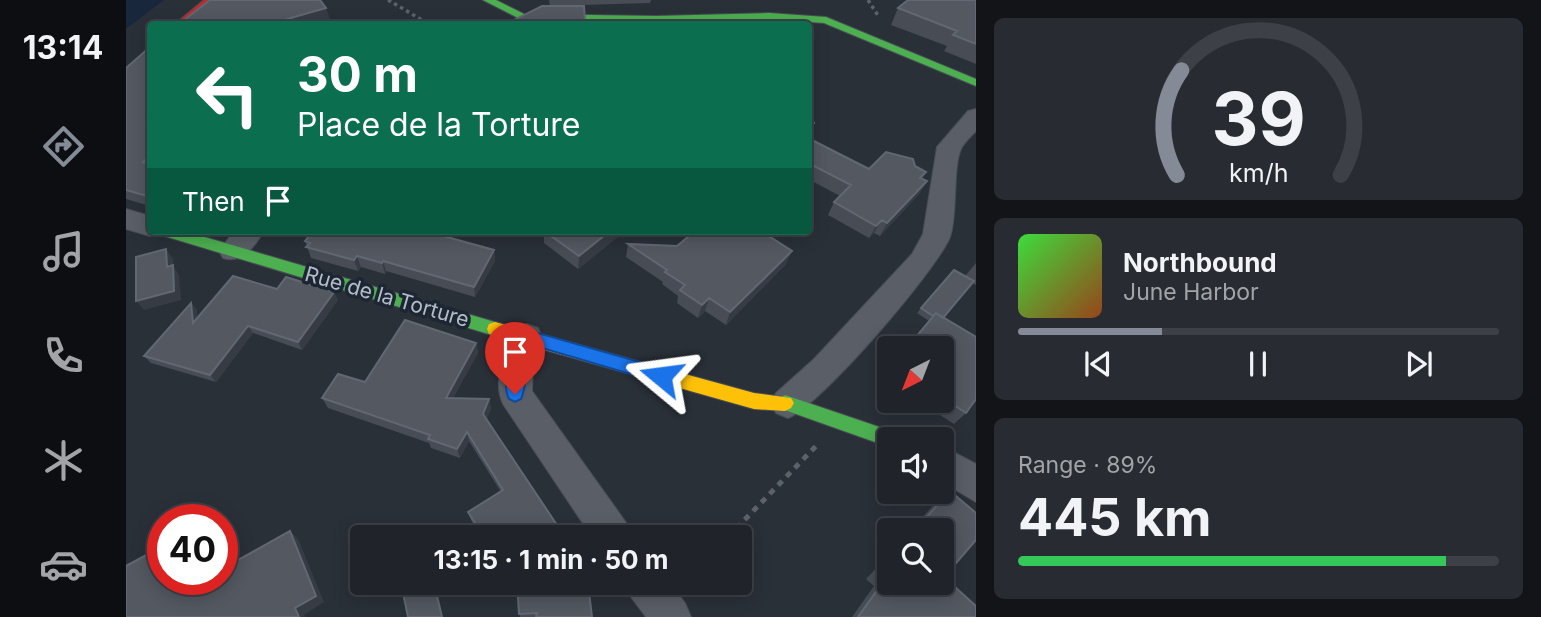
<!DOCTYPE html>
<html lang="en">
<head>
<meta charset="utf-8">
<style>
  body { margin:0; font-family:Inter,sans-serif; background:#282c32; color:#f1f3f6; height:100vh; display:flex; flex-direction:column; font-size:26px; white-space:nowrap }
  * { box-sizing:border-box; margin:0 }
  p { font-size:23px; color:#a2a4a8 }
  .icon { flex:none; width:38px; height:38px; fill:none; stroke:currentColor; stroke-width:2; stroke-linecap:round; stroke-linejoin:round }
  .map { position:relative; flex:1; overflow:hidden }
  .side { display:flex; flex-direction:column; gap:18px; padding:18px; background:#121417; width:565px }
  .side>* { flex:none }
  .top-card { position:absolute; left:21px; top:21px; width:665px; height:214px; border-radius:7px; box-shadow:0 4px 18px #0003,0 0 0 2px #3d4147; background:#0b6e4f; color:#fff; overflow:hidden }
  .needle { width:46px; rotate:222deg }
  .fabs { position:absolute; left:751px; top:336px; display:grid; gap:14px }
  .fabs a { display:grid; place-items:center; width:77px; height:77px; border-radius:7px; background:#20242a; box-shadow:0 4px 18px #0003,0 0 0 2px #3d4147; font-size:35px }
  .speed { position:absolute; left:21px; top:504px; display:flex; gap:14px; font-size:35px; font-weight:700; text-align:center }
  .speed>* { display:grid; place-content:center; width:91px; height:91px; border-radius:50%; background:#20242a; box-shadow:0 4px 18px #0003,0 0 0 2px #3d4147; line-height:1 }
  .speed .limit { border:10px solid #d22; background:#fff; color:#111 }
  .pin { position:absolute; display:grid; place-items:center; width:60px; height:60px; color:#fff; margin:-72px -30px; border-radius:50% 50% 50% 0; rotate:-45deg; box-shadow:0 0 7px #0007 }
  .pin .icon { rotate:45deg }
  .me { position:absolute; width:77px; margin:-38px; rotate:286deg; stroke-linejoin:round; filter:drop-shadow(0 0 5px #0008) }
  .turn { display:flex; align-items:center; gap:24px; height:147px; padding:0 35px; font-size:32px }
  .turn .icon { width:91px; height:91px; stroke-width:2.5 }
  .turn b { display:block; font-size:49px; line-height:60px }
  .then { display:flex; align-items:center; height:66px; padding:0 35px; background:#0003; gap:14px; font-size:26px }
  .big { font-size:52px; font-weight:700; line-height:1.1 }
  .side .card { flex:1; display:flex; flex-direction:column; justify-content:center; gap:10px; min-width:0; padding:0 24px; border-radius:10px; background:#282c32 }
  .side .dial { align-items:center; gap:0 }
  .dial svg { height:182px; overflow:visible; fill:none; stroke:#3d4147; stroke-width:7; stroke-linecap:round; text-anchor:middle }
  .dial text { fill:#f1f3f6; stroke:none }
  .song { display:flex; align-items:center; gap:21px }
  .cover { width:84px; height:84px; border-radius:10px; background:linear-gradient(135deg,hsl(120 70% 55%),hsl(20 70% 35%)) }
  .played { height:7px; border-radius:4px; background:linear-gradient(90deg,#848b96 30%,#3d4147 30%) }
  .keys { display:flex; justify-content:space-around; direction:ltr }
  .charge { height:10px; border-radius:5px; background:linear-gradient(90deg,#34c759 89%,#3d4147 0) }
  .trip { position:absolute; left:224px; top:525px; width:402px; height:70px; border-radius:7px; background:#20242a; box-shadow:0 4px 18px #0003,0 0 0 2px #3d4147; font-weight:700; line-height:70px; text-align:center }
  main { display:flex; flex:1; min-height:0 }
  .dock { display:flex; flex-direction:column; width:126px; justify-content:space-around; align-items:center; background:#0d0e11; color:#a2a4a8 }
  .dock .icon { width:49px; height:49px }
  .dock .active { color:#848b96 }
  .dock b { font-size:32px; color:#f1f3f6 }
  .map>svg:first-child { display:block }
</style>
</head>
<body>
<main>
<nav class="dock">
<b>13:14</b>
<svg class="icon active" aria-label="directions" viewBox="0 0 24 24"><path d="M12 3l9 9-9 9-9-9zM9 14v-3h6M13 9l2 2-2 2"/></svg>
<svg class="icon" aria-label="music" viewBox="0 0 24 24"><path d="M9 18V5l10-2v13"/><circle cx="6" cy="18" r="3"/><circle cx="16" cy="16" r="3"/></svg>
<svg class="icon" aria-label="phone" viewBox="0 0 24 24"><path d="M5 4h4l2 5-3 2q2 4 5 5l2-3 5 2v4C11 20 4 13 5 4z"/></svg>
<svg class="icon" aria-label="climate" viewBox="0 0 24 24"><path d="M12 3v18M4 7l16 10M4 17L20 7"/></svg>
<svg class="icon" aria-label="car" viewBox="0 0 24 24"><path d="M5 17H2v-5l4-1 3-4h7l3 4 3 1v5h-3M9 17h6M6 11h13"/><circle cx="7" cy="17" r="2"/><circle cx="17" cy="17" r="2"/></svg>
</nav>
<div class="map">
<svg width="850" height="617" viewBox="0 0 850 617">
  <rect width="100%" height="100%" fill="#2a3038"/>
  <!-- water -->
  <path fill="#19273c" d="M0,0h38l-38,29z"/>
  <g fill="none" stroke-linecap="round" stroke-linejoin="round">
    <defs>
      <path id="street" d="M850,109v22c-5,5 -11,11 -14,16 -10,18 -4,68 -12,90 -14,34 -130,169 -162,181l-12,-5 -5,-10 5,-10 38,-34 98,-105 11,-20 14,-87 31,-36z
        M0,209l24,7v15h11l-1,2 -10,3 -24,-7z
        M108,231h30c-10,16 -21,33 -41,27l-4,-7z
        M401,324l11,4 4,9 -9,29 -1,25 95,133 6,13h-41l-89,-133c-11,-23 2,-54 13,-76z
        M816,446l34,18v38l-34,-20z
        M499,583h45l15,20 6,14h-45l-15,-20z"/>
      <path id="fast" d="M357,0h13l28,14 132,2 113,-3 57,4 150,62v7l-152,-63 -55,-4 -113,3 -134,-2z
        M33,231h25l311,91 6,2 2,5 -2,5 -6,2 -334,-101z
        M659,395l106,36 6,2 3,6h-11v8l-110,-39 -3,-5 3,-5z"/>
      <path id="slow" d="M369,322l259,71 37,5 3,5 -3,5 -6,3 -31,-2 -265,-75 -2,-5 2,-5z"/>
      <path id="jam" d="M78,0h11l-29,24h-11z"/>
    </defs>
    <!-- street casing -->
    <use href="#street" stroke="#484c55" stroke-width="2"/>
    <!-- fast casing -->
    <use href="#fast" stroke="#484c55" stroke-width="2"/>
    <!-- slow casing -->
    <use href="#slow" stroke="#484c55" stroke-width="2"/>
    <!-- jam casing -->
    <use href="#jam" stroke="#484c55" stroke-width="2"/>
    <!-- path-far1 -->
    <path stroke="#5c6268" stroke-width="3.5" stroke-dasharray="3.5 3.5" stroke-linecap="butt" d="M262,0l41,24
      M742,0l11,17"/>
    <!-- path -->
    <path stroke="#5c6268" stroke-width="5" stroke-dasharray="6 6" stroke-linecap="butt" d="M602,537l89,-92"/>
    <!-- street -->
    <use href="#street" fill="#5a5e66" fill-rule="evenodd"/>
    <!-- fast -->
    <use href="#fast" fill="#4caf50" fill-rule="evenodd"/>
    <!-- slow -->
    <use href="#slow" fill="#ffc107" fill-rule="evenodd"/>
    <!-- jam -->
    <use href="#jam" fill="#c62828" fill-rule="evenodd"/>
  </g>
  <!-- wall -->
  <path fill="#474c55" d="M423,0h102l-1,3 -69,2 4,19h-79l44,-18z
    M850,0v64l-32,-13 3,-5 -56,-21 7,-17z
    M24,47v159l-24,-7v-131z
    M682,138l61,31 46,-3 11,6 -4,7 5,2 -8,13 -39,42 -6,-3 -5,5 -41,-23 6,-13 6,-6 -32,-17z
    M187,231h130l-2,4 53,15 1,11 -20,36 -89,-26 -1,3 -24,-7 -3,4 -47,-13 -6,-17z
    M418,231h81l-47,38 -34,-26z
    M502,244l158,20 -60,61 -21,-14 -7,7 -21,-15 1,-7 -16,-12 1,-2 -37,-25z
    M850,263v22l-4,-2 -29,35 23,95 -12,11 -36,-23h24v-53h-35l22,-27 -12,-8 4,-5 44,-32z
    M151,289l61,11 -36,50 -49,-17 -37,49 -65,-19 -7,-7 47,-53 6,7v8z
    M350,343l2,10 -25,45 36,1 2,10 -5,10 79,118h-84l-10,-17 -3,-8 33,-20 -32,-51 -9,17 -29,-10 -2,-5 -101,-35 -6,-10z
    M824,491l-6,86 32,40h-124l22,-31 -8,-7 23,-24v28l53,-53h-31l27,-30z
    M391,583l75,34h-72z"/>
  <!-- shaded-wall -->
  <path fill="#373c44" d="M200,8l4,11 -18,5h-56z
    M688,123l-5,13 -1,-8z
    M24,151v23l-7,-12z
    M801,181l-8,13 -39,42 7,-13z
    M756,220l-8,13 -5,5 7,-12z
    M311,231h6l-5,14 -2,-11z
    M484,231h15l-47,38 1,-13z
    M40,249l7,10v7l6,9 2,25 -37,10 -8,-9 31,-34z
    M368,250l1,11 -20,36 -1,-10z
    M666,251l-6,13 -60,61 4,-13z
    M231,256l4,11 -3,4 -4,-11z
    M257,261l3,10 -1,3 -3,-11z
    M208,292l4,8 -36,50 -4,-8z
    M583,298l-4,13 -7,7 4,-13z
    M65,303l6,7 1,21 -5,-8z
    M122,326l5,7 -37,49 -6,-7z
    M350,343l2,10 -30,55 -2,-10z
    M363,399l2,10 -6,15 -2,-10z
    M341,432l2,9 -9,17 -3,-9z
    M164,531l8,8 26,63 -20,13 1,2h-6l-4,-9z"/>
  <!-- building -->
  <path fill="#535861" stroke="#626872" stroke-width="2" d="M84,0h110l6,8 -42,12 -28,4h-77z
    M782,0h68v44l-23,-9 4,-4 -59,-23z
    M416,6h42l1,15h-5v3h-74z
    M24,47v69l-4,4 4,1v30l-2,2 2,1v2l-7,6 7,2v33l-24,-7v-122z
    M682,112l6,11 -6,5z
    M682,138l61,31 17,-17 27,7 2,7 11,6 -6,6 7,3 -40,42 -5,-3 -6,6 -42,-24 17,-17 -43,-22z
    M187,231h124l-1,3 58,16 -20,37 -91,-26 -1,2 -25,-7 -3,4 -48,-13 4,-4 -5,-2z
    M418,231h66l-31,25z
    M569,231h66l31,20 -62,61 -21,-14 -7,7 -22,-15 5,-5 -20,-13 2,-2 -39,-26 49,2z
    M40,249l1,18 6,-2 1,26 -38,10v-44z
    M828,270l20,11 -31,37 -7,-5 -3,3 -12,-8z
    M107,276l44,13 9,-12 48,15 -36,50 -50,-16 -38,49 -66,-19 47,-53 2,20z
    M810,313l40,24v62l-10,14 -24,-16v-49h-32l2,-2 -2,-2z
    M279,320l71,23 -30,55 43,1 -6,15 82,123h-81l-16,-25 35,-22 -36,-58 -10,17 -29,-10 2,-4 -108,-37 16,-24 27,8z
    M824,491l26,22v27l-32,37 32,29v11h-118l27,-38 -9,-7 13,-13v24h53v-53h-27z
    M295,527l2,10h-31z
    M164,531l26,65 -21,12 4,9h-173v-51l37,-20v33h59v-10z
    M275,583h33l8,34h-34z
    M391,583h71l4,34h-56l1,-4 -18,1z"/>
  <!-- route -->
  <path fill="#1a73e8" stroke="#114b97" stroke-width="2" d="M401,330l134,38 6,2 2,6 -2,5 -6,2 -129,-38c-5,17 -5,41 -11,54l-6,3 -6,-3c-9,-18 4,-50 12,-67z"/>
  <g text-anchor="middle" stroke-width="7" stroke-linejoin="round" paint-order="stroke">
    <!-- street labels -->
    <g font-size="21" fill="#b4bcc9" stroke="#1d2633">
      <text transform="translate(261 297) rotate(16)" y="7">Rue de la Torture</text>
    </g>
  </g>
</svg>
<div class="fabs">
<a><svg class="needle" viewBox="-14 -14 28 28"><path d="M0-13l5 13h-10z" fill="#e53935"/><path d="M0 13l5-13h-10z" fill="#a2a4a8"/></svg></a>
<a><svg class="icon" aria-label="sound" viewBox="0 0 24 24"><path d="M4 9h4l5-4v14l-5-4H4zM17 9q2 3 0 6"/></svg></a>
<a><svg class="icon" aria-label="search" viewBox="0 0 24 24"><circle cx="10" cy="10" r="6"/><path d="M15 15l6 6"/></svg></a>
</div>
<div class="speed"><div class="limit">40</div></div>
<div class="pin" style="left:389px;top:394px;background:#d93025"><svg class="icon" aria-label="arrive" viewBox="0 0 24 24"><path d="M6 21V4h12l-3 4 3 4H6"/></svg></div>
<svg class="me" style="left:535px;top:376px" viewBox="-20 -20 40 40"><path d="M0-17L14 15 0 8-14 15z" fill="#1a73e8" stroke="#fff" stroke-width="4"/></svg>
<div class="trip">13:15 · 1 min · 50 m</div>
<div class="top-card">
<div class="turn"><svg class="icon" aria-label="left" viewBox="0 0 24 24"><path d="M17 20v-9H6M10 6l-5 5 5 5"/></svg><div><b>30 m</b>Place de la Torture</div></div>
<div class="then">Then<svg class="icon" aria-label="arrive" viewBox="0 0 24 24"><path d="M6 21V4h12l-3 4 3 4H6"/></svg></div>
</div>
</div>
<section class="side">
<div class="card dial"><svg viewBox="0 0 100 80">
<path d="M14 69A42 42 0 1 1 86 69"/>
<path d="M14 69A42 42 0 0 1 16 23" stroke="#848b96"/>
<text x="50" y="56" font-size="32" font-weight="700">39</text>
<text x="50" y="72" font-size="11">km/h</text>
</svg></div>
<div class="card">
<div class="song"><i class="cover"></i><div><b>Northbound</b><p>June Harbor</p></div></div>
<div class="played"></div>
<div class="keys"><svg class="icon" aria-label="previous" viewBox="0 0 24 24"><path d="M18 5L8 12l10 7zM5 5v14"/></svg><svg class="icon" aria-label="pause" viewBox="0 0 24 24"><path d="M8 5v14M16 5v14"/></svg><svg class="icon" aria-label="next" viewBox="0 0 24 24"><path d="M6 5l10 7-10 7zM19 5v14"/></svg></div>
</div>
<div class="card"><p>Range · 89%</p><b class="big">445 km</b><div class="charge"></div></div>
</section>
</main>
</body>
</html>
